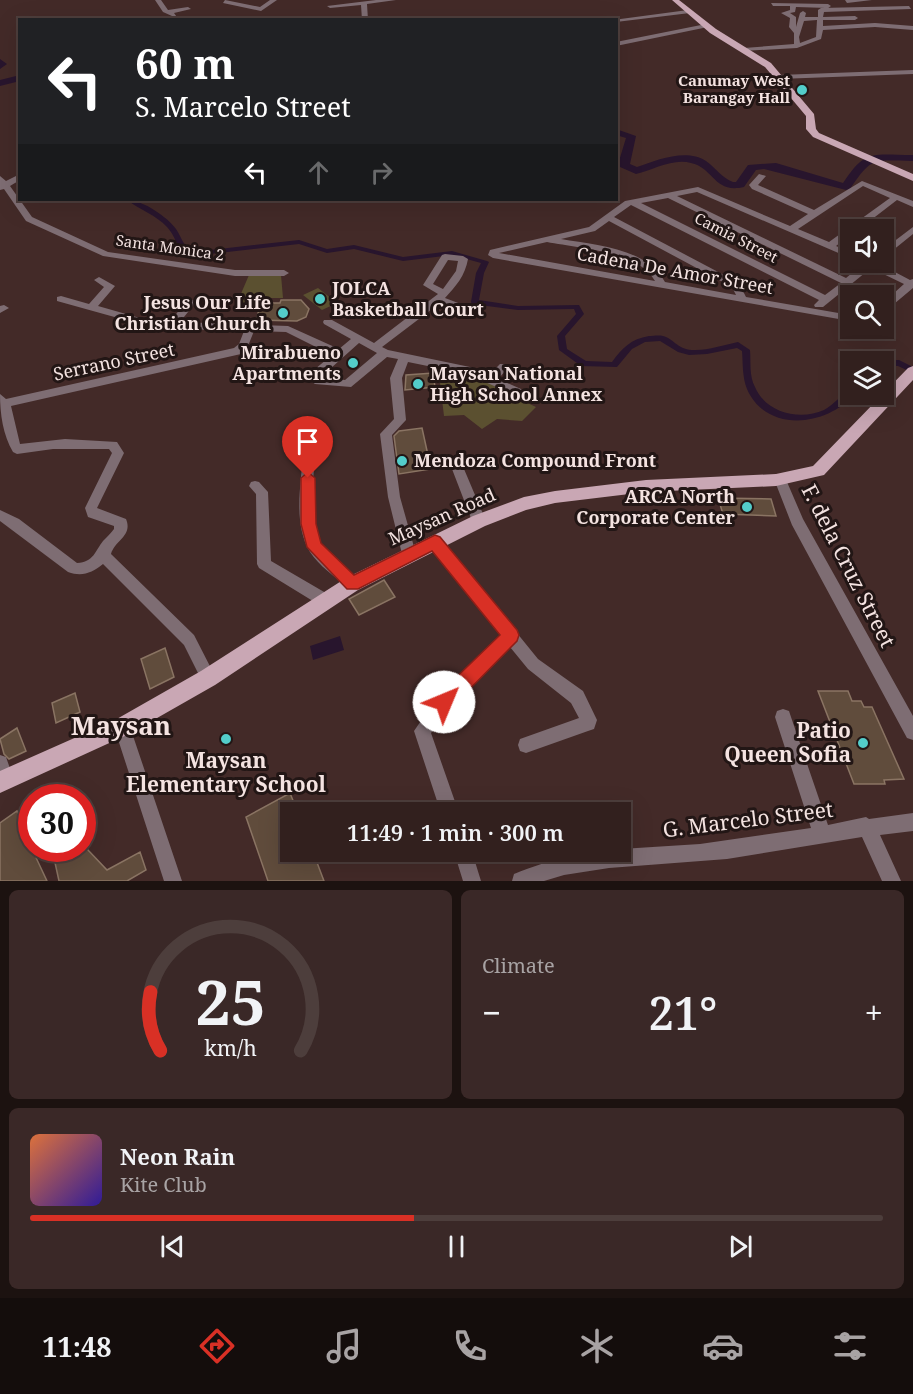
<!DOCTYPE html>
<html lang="en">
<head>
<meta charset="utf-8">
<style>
  body { margin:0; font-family:"Noto Serif",serif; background:#3a2827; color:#f1f3f6; height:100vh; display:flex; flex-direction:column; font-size:22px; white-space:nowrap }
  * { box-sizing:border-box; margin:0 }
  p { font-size:20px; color:#a8a3a4 }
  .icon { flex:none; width:33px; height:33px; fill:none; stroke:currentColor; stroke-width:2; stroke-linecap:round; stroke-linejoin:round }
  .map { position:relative; height:881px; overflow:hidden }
  .drawer { display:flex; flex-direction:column; gap:9px; padding:9px; background:#1c1210; flex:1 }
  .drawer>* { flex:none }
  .hud { position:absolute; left:18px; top:18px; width:600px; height:183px; border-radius:0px; box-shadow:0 6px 24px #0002,0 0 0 2px #4d3e3c; background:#202124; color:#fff; overflow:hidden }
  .tools { position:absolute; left:840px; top:219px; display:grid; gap:12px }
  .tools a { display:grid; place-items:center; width:54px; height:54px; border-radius:0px; background:#32201e; box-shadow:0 6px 24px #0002,0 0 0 2px #4d3e3c; font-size:30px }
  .speed { position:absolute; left:18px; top:784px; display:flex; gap:12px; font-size:30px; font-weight:700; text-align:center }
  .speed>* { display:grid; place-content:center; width:78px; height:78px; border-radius:50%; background:#32201e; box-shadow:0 6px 24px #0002,0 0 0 2px #4d3e3c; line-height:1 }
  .speed .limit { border:9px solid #d22; background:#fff; color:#111 }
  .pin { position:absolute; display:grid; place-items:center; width:51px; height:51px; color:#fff; margin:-62px -26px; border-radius:50% 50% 50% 0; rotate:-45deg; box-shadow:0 0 6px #0007 }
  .pin .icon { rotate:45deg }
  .me { position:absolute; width:66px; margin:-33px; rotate:45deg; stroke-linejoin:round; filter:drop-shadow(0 0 4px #0008) }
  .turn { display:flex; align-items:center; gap:21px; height:126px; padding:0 18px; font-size:27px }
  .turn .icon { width:78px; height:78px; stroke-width:2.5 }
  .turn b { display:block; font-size:42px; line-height:51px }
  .lanes { display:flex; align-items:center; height:57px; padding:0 18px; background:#0003; justify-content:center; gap:30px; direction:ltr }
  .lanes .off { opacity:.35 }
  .big { font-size:45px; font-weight:600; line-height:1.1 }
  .drawer .widget { flex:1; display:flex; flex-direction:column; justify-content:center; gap:9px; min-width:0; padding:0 21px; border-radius:9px; background:#3a2827 }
  .drawer .dial { align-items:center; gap:0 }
  .dial svg { height:156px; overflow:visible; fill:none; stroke:#4d3e3c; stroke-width:7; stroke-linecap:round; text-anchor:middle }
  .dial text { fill:#f1f3f6; stroke:none }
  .song { display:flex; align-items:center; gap:18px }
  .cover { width:72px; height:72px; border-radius:9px; background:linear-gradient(135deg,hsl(20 70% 55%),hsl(250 70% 35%)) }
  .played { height:6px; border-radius:3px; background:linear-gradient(90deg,#d93025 45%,#4d3e3c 45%) }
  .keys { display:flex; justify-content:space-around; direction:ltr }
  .heat { display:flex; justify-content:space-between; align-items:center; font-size:33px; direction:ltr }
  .drawer .tiles { flex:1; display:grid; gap:9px; grid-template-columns:1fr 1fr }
  .widget:last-child { grid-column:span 2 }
  .trip { position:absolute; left:280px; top:802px; width:351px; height:60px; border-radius:0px; background:#32201e; box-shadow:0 6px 24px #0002,0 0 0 2px #4d3e3c; font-weight:600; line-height:60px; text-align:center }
  .tabs { display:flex; height:96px; justify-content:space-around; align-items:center; background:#140d0c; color:#a8a3a4 }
  .tabs .icon { width:42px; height:42px }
  .tabs .active { color:#d93025 }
  .tabs b { font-size:27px; color:#f1f3f6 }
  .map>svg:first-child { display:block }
</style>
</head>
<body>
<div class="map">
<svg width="913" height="881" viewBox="0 0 913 881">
  <rect width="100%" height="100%" fill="#432a28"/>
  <!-- green -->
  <path fill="#5b5030" d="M249,275h32l2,23h-21l-2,6 -23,-1z
    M318,288l19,15 -15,7 -19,-15z
    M438,366l31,6 46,21v4l21,10 -14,14 -25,-2 -15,10 -18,-14 -20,1z"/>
  <!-- water -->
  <path fill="#28152d" d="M340,636l4,14 -31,10 -3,-14z"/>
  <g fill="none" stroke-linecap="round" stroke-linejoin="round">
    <!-- canal -->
    <path fill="#28152d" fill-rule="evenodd" d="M127,200c14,-1 41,17 49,29 6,9 7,17 17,23l106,-12 28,9 27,-4 49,12 49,-6 35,10 2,1 -5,11 -5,27 39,6 61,-1 5,9 -19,22 2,13 19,12 26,1c10,-14 19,-23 37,-26 4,0 10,-1 14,0 10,2 14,13 29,14 15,1 31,-5 46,-8l12,8c1,12 -1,26 5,37 11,26 45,34 69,23 10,-5 17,-16 26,-19v3h4c-27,33 -88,39 -107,-5 -5,-12 -4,-26 -5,-38l-5,-3 -30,6 -18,1 -11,-3 -18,-11 -15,1 -13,7 -15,18 -36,-1 -22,-16 -2,-14 19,-22 -2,-5 -56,1 -46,-6 -1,-2 5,-29 5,-10 -29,-8 -49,6 -49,-12 -27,4 -28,-9 -107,12c-17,-6 -14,-17 -25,-29 -11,-12 -27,-17 -40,-27z
      M884,360h15l14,7v6l-15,-7h-14v-4h-3z"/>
    <!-- river -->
    <path fill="#28152d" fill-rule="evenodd" d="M0,59l7,5 -7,5z
      M20,75v6l-20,5v-6z
      M616,129l20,7 -6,28 7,3c20,-7 49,-19 69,-6 10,7 16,17 27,21h3l12,-17 28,-2 67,20c23,-35 30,-28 70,-28v6c-40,0 -40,-6 -63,28l-4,1 -82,-21 -8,1 -12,17c-30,7 -30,-19 -53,-24 -18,-5 -38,7 -55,11l-16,-7 -1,-6 7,-23 -10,-3z"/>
  </g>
  <!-- building -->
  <path fill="#604c3c" stroke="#8a7463" stroke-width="1.5" d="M281,300h20l8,9 -3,8 -9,4 -41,-1 5,-17h19z
    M433,373l2,14 -30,3 1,-15z
    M422,428l9,41 -32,5 -5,-38 5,-5z
    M718,498l53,1 5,17 -53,-2z
    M384,580l11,17 -36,18 -10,-16z
    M165,648l9,29 -24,12 -9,-30z
    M818,691h30l4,10h9l3,6h8l32,72 -20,1 1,4h-31z
    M75,693l5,19 -24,11 -4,-20z
    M17,728l9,23 -17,8 -5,-5 -4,-15z
    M290,793l8,20h-7v39h22l11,29h-56l-22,-64z
    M17,811l15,38 15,32h-47v-58z
    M52,849h35l20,21 33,-18 6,18 -19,11h-68z"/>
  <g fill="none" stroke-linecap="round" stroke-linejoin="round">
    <!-- minor -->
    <path fill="#7e6d73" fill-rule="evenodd" d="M155,0h6l7,10 20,-3 3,2 -17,4 5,7h-6l-1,-4 -9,-4z
      M225,0l35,7 10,-7h7l-16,11 -38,-8z
      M376,0h20l-29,4 1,16h-6l-1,-15 -31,3 -3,-2z
      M845,0h27l-25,3z
      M771,3l57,1 3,2 -3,2 -32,-1 -1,5 -5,1 6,4v10l4,-14 3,-2 3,2 -1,4h13v-7l3,-2 88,-2 2,3 -87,3 -1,5 32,-1 3,2 -3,2h-32v6l52,-3 38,3v4l-38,-3 -52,3 -2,9 -24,9 -55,3v-2l2,-1 50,-4v-11l-5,-6 1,-9 -9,-5 9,-3v-4h-17zM817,20l-1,17 -16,6 -1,-6 5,-16z
      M688,10l2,3 -74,9v-2h-3z
      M706,24l2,3 -92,19v-4z
      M913,70v4l-134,5 -3,-2 3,-2z
      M20,174v6l-10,6 22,31 76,35 127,18h49l5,3 -5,3h-49l-132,-20 -77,-35 -22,-32 -4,1v-14l6,5z
      M759,174l7,2 -8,9 56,25 48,-29 51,20v6l-16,-7 -39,30h-8v5l-14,11 14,6v6l-153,-66 -20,4 169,82 17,-14 -1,-2h14l34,18 3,-1v9l-25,21 -4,1v-8l20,-18 -33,-16 -48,39h-8l-1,-2 5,-5 -188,-95 -17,12 125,66 7,14 104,18v6l-357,-63 -5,-3 2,-5 99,-23 36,-26 73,-14 92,39 18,-12 -56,-25 -3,-4zM863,186l27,12 -61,44 -31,-13zM668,198l173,85 -16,12 -184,-92zM609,221l123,66 4,8 -71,-13c-18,-34 -70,-37 -104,-43l34,-8zM547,242c30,6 92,9 108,39l-156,-28z
      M913,227v7l-26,21 -3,1v-7z
      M445,254l18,2 5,3c-3,17 -12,27 -23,39l29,11v4h-8l-26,-10 -58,44 6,3 82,17 19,8 11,-11h8l1,3 -11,12 23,10 2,3 -6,4 -50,-22 -59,-12 -6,16 4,42 -14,15 8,62 16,57 -2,4 -5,2 -5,-2 -2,-4 -14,-57 -8,-63 14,-15 -4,-41 8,-19 -11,-2 -36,30 -36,-3 -6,-4v-6l23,-19 -46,-23 -32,-1 -6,15 -7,8 -230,52 9,38 45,-5 52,3 7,11 -27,55 29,11c7,17 -11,21 -15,35l83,81 22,43 -3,5 -5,3 -5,-3 -19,-38 -81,-81c-11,9 -21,13 -35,8l-68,-51v-11l19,9 58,44c17,-1 18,-12 26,-22 4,-4 8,-8 11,-12v-3l-26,-9 -3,-9 27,-55 -3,-4h-56l-36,5 -4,-2c-10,-17 -13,-38 -13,-58l6,5 228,-51 5,-4 5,-13 -90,-3 -97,-27v-4l4,-1 28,8 15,-17 -10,-7 5,-3 16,9 -17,20 56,16h16l17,-22 4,-1 5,3 -16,20 108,4 51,23 12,-10 -27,-15 -1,-2 1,-2h8l42,23 64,-49 -15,-9 19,-30zM448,260l10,1 -2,10 -13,18 -10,-5zM359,343l18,10 -32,27 -24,-3z
      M4,305l5,3 -9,5v-7z
      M309,449l4,2 2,3c-1,24 -8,68 5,89 8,15 25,25 37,37l2,4 -2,4 -5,2 -5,-2c-12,-12 -28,-22 -37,-36 -17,-28 -9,-67 -7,-98l2,-3z
      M458,464l4,2 2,3 22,52 -2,4 -5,1 -5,-1 -2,-4 -20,-52 2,-3z
      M780,474l4,1 19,44 110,197v24l-6,-2 -115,-213 -18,-46 2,-4z
      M255,481l4,1 9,10 3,69 60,35 2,5 -2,5 -5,1 -5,-1 -62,-38 -2,-4 -1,-70 -7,-8 2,-4z
      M435,536l5,2 98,121 45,32 14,29 -3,9 -6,2 -62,22 -6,-2 -2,-6 2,-6 59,-21 -8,-15 -43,-34 -18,-22 -60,61 -19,25 28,80h-18l-27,-82 24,-35 63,-61 -71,-89 -2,-4 2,-4z
      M783,709l6,2 2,6 37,108 38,-8 3,2 44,-6v18l-33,4 21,46h-19l-20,-44 -135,22 -118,9 -45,7 -20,6h-32l2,-7c37,-15 67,-22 107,-22v-3l79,-5 111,-16 -36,-111 2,-6z
      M122,719l6,2 2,6 52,154h-18l-50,-154 2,-6z
      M0,755l6,2 8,23 -3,6 -6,3 -5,-3z
      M454,852h18l9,29h-18z"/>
    <!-- major -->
    <path fill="#c9a7b4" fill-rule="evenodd" d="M672,0h7l37,29 55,34 43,51 2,15 3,4 94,41v7l-100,-44 -7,-8v-13l-41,-49 -55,-34z
      M913,366v14l-89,95 -48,11 -130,6 -91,11 -29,7 -41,16 -127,64 -143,95 -86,49 -129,59v-22l115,-51 86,-49 145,-93 127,-62 51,-19 31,-6 91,-11 130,-6 37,-8 95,-98z"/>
  </g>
  <!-- route -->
  <path fill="#d93025" stroke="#8d1f18" stroke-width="1.5" d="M308,472l7,6 1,46 5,19 33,32 81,-40 5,2 77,93 2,5 -2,6 -67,68 -6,2 -7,-2 -2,-7 2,-6 63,-61 -68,-84 -74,38h-11l-40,-42 -6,-23v-46z"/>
  <!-- markers -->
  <g fill="#53cdca" stroke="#221615" stroke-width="2">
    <circle cx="802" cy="90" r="6"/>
    <circle cx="320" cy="299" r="6"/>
    <circle cx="283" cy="313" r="6"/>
    <circle cx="353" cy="363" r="6"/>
    <circle cx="418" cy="384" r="6"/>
    <circle cx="402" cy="461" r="6"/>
    <circle cx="747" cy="507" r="6"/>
    <circle cx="226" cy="739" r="6"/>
    <circle cx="863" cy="743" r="6"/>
  </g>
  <g text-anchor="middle" stroke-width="6" stroke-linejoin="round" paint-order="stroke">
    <!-- far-poi labels -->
    <g font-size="15" font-weight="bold" fill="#f4e3e1" stroke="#221615" text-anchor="end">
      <text x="790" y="86">Canumay West<tspan x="790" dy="17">Barangay Hall</tspan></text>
    </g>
    <!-- far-street labels -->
    <g font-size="15" fill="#f4e3e1" stroke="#221615">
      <text transform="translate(736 238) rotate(27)" y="5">Camia Street</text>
      <text transform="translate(170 248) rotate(8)" y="5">Santa Monica 2</text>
    </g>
    <!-- street labels -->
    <g font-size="18" fill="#f4e3e1" stroke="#221615">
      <text transform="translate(675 271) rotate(10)" y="6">Cadena De Amor Street</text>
      <text transform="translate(114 362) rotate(-12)" y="6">Serrano Street</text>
      <text transform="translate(442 517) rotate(-24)" y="6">Maysan Road</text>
    </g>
    <!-- poi labels -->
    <g font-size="18" font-weight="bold" fill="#f4e3e1" stroke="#221615" text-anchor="start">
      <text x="332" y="295">JOLCA<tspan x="332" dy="21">Basketball Court</tspan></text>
      <text x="271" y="309" text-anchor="end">Jesus Our Life<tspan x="271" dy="21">Christian Church</tspan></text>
      <text x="341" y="359" text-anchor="end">Mirabueno<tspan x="341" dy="21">Apartments</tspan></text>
      <text x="430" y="380">Maysan National<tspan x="430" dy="21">High School Annex</tspan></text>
      <text x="414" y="467">Mendoza Compound Front</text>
      <text x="735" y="503" text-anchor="end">ARCA North<tspan x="735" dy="21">Corporate Center</tspan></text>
    </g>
    <!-- near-street labels -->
    <g font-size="21" fill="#f4e3e1" stroke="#221615">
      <text transform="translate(848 566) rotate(63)" y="7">F. dela Cruz Street</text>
      <text transform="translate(748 820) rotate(-7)" y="7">G. Marcelo Street</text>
    </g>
    <!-- near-poi labels -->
    <g font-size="21" font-weight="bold" fill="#f4e3e1" stroke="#221615" text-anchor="end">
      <text x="851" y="738">Patio<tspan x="851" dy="24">Queen Sofia</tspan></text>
      <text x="226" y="768" text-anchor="middle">Maysan<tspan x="226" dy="24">Elementary School</tspan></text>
    </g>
    <!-- near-quarter labels -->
    <g font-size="26" font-weight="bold" fill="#f4e3e1" stroke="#221615">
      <text x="121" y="735">Maysan</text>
    </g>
  </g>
</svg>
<div class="tools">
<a><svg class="icon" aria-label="sound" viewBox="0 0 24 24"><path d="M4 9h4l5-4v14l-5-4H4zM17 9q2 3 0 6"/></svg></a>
<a><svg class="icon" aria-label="search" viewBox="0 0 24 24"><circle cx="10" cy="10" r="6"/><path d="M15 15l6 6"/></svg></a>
<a><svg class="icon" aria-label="layers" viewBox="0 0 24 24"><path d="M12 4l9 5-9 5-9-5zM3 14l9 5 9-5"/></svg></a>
</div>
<div class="speed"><div class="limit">30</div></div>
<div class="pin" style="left:308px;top:478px;background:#d93025"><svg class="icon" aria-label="arrive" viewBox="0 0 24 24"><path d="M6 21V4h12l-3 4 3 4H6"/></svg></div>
<svg class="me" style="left:444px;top:702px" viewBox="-20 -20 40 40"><circle r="19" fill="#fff"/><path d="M0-13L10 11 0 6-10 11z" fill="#d93025"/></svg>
<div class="trip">11:49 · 1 min · 300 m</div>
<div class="hud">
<div class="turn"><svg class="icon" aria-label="left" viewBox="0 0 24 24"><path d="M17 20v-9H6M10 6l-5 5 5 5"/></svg><div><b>60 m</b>S. Marcelo Street</div></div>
<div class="lanes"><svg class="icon" aria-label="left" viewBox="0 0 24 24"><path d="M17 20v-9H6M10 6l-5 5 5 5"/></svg><svg class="icon off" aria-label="ahead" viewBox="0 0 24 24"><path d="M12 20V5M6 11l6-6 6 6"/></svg><svg class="icon off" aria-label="right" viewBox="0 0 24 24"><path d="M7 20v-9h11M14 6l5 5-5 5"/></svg></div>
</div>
</div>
<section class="drawer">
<div class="tiles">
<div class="widget dial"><svg viewBox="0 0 100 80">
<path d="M14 69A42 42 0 1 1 86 69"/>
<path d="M14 69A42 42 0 0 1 9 39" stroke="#d93025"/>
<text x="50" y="56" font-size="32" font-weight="700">25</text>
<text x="50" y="72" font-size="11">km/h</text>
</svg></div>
<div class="widget"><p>Climate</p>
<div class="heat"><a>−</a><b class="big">21°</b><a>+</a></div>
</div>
<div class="widget">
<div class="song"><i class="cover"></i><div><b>Neon Rain</b><p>Kite Club</p></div></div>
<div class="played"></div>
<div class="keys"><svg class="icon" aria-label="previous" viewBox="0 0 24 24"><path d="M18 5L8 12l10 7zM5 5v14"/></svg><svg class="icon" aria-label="pause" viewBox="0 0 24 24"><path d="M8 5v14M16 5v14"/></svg><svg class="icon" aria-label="next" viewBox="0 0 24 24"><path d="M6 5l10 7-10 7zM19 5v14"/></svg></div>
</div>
</div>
</section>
<nav class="tabs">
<b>11:48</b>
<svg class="icon active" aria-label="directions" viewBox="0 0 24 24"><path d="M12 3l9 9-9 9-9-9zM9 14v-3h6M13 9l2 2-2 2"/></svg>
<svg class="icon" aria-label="music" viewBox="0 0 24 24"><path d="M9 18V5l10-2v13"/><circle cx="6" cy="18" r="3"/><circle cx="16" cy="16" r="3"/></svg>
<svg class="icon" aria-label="phone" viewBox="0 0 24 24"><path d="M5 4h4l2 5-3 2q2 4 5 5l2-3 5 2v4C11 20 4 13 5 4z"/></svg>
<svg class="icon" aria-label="climate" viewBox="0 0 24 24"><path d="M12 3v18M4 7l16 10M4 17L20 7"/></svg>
<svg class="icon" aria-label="car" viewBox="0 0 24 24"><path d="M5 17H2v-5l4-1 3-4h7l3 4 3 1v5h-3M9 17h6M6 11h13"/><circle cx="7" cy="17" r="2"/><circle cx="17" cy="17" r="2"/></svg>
<svg class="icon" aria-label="filters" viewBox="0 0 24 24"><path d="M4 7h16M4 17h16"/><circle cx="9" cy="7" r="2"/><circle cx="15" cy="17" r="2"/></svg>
</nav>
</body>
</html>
